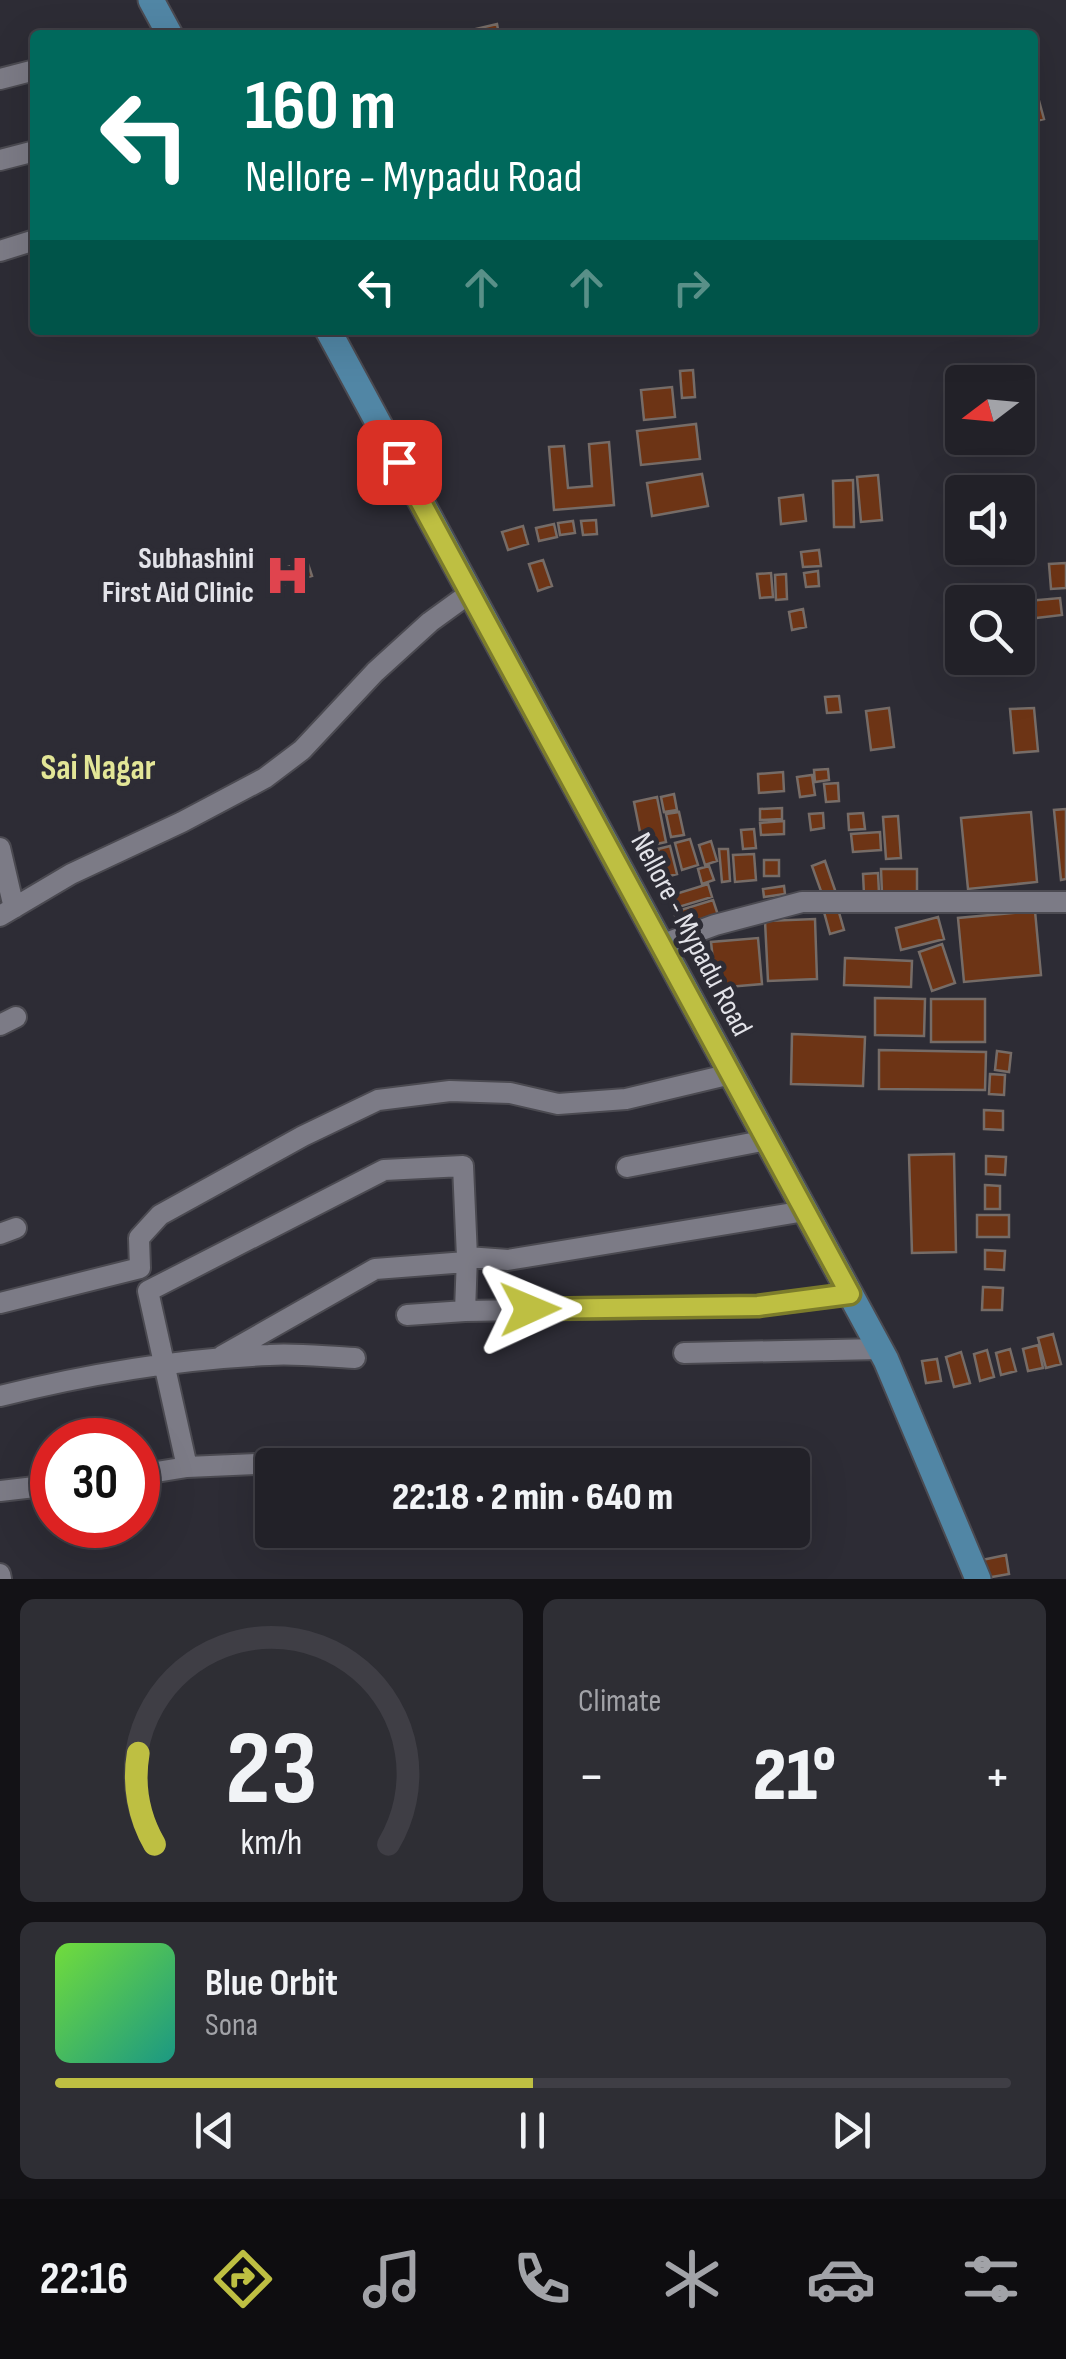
<!DOCTYPE html>
<html lang="en">
<head>
<meta charset="utf-8">
<style>
  body { margin:0; font-family:"Sofia Sans Condensed",sans-serif; background:#2e2e34; color:#f1f3f6; height:100vh; display:flex; flex-direction:column; font-size:38px; white-space:nowrap }
  * { box-sizing:border-box; margin:0 }
  p { font-size:32px; color:#a2a3a8 }
  .icon { flex:none; width:55px; height:55px; fill:none; stroke:currentColor; stroke-width:2; stroke-linecap:round; stroke-linejoin:round }
  .map { position:relative; height:1579px; overflow:hidden }
  .details { display:flex; flex-direction:column; gap:20px; padding:20px; background:#131216; flex:1 }
  .details>* { flex:none }
  .top-card { position:absolute; left:30px; top:30px; width:1008px; height:305px; border-radius:10px; box-shadow:0 10px 40px #0002,0 0 0 2px #3f3e45; background:#00695c; color:#fff; overflow:hidden }
  .needle { width:65px; rotate:254deg }
  .tools { position:absolute; left:945px; top:365px; display:grid; gap:20px }
  .tools a { display:grid; place-items:center; width:90px; height:90px; border-radius:10px; background:#222128; box-shadow:0 10px 40px #0002,0 0 0 2px #3f3e45; font-size:50px }
  .speed { position:absolute; left:30px; top:1418px; display:flex; gap:20px; font-size:50px; font-weight:700; text-align:center }
  .speed>* { display:grid; place-content:center; width:130px; height:130px; border-radius:50%; background:#222128; box-shadow:0 10px 40px #0002,0 0 0 2px #3f3e45; line-height:1 }
  .speed .limit { border:15px solid #d22; background:#fff; color:#111 }
  .pin { position:absolute; display:grid; place-items:center; width:85px; height:85px; color:#fff; margin:-42px; border-radius:20px; box-shadow:0 5px 15px #0006 }
  .me { position:absolute; width:110px; margin:-55px; rotate:89deg; stroke-linejoin:round; filter:drop-shadow(0 0 8px #0008) }
  .turn { display:flex; align-items:center; gap:35px; height:210px; padding:0 50px; font-size:45px }
  .turn .icon { width:130px; height:130px; stroke-width:2.5 }
  .turn b { display:block; font-size:70px; line-height:85px }
  .lanes { display:flex; align-items:center; height:95px; padding:0 50px; background:#0003; justify-content:center; gap:50px; direction:ltr }
  .lanes .off { opacity:.35 }
  .big { font-size:75px; font-weight:800; line-height:1.1 }
  .details .widget { flex:1; display:flex; flex-direction:column; justify-content:center; gap:15px; min-width:0; padding:0 35px; border-radius:15px; background:#2e2e34 }
  .details .dial { align-items:center; gap:0 }
  .dial svg { height:260px; overflow:visible; fill:none; stroke:#3f3e45; stroke-width:7; stroke-linecap:round; text-anchor:middle }
  .dial text { fill:#f1f3f6; stroke:none }
  .song { display:flex; align-items:center; gap:30px }
  .cover { width:120px; height:120px; border-radius:15px; background:linear-gradient(135deg,hsl(100 70% 55%),hsl(170 70% 35%)) }
  .played { height:10px; border-radius:5px; background:linear-gradient(90deg,#bebf42 50%,#3f3e45 50%) }
  .keys { display:flex; justify-content:space-around; direction:ltr }
  .heat { display:flex; justify-content:space-between; align-items:center; font-size:55px; direction:ltr }
  .details .tiles { flex:1; display:grid; gap:20px; grid-template-columns:1fr 1fr }
  .widget:last-child { grid-column:span 2 }
  .trip { position:absolute; left:255px; top:1448px; width:555px; height:100px; border-radius:10px; background:#222128; box-shadow:0 10px 40px #0002,0 0 0 2px #3f3e45; font-weight:800; line-height:100px; text-align:center }
  .tabs { display:flex; height:160px; justify-content:space-around; align-items:center; background:#0e0d10; color:#a2a3a8 }
  .tabs .icon { width:70px; height:70px }
  .tabs .on { color:#bebf42 }
  .tabs b { font-size:45px; color:#f1f3f6 }
  .map>svg:first-child { display:block }
</style>
</head>
<body>
<div class="map">
<svg width="1066" height="1579" viewBox="0 0 1066 1579">
  <rect width="100%" height="100%" fill="#2d2c35"/>
  <!-- building -->
  <path fill="#6d3415" stroke="#766c67" stroke-width="2.5" d="M497,24l2,11h-22l-1,-6z
    M1035,86l9,33 -12,3v-35z
    M693,370l2,27 -13,1 -2,-27z
    M672,387l3,30 -31,3 -3,-30z
    M696,424l4,35 -59,6 -4,-34z
    M609,442l5,63 -60,5 -5,-63 15,-1 4,42 24,-2 -3,-42z
    M702,474l6,32 -56,10 -5,-33z
    M878,475l4,45 -21,2 -4,-45z
    M853,480l1,47h-20l-1,-46z
    M803,495l3,26 -25,3 -2,-26z
    M596,520l1,14 -14,1 -2,-14z
    M573,521l2,12 -15,2 -2,-12z
    M554,524l3,13 -18,4 -3,-13z
    M523,526l5,18 -20,6 -6,-18z
    M819,550l2,16 -18,1 -2,-15z
    M543,560l9,26 -14,5 -9,-27z
    M307,561l5,15 -40,12 -4,-15z
    M1066,563v25l-15,1 -2,-25z
    M818,571l1,15 -13,1 -2,-14z
    M771,573l2,24 -13,1 -3,-24z
    M786,574l1,25 -11,1 -1,-25z
    M1010,586l1,16h-21l-1,-15z
    M1060,598l2,17 -43,5 -2,-18z
    M803,609l3,18 -14,3 -3,-18z
    M839,696l2,16 -14,1 -2,-16z
    M889,708l5,39 -23,3 -5,-39z
    M1034,708l4,43 -24,2 -4,-44z
    M828,769l1,11 -14,2 -1,-12z
    M783,772l1,19 -25,2 -1,-19z
    M812,775l3,20 -15,2 -3,-20z
    M838,783l1,18 -13,1 -2,-18z
    M674,794l3,16 -13,2 -3,-15z
    M657,797l9,45 -23,5 -9,-45z
    M782,808v11l-22,1v-11z
    M1066,809v70l-5,1 -7,-70z
    M679,812l5,23 -13,2 -5,-23z
    M1031,812l6,70 -69,7 -7,-71z
    M823,813l1,15 -13,2 -2,-16z
    M863,813l2,16 -16,1 -1,-16z
    M898,816l3,42 -15,1 -3,-42z
    M784,821v13l-23,1 -1,-12z
    M754,829l2,19 -13,1 -2,-19z
    M880,832l1,18 -28,2 -2,-18z
    M690,839l8,26 -16,5 -7,-27z
    M711,841l6,20 -12,4 -6,-20z
    M670,846l7,28 -11,3 -8,-28z
    M719,849h9l2,32 -8,1z
    M754,854l2,26 -21,2 -2,-27z
    M764,860h15v16h-15z
    M825,861l10,29 -13,4 -10,-28z
    M709,866l5,14 -12,4 -4,-15z
    M881,869h36v24l-35,1z
    M878,873l1,20 -15,1 -1,-20z
    M708,884l4,13 -40,12 -3,-13z
    M784,886l1,8 -21,3 -1,-8z
    M713,900l5,15 -40,12 -4,-15z
    M838,909l6,21 -14,4 -6,-22z
    M1035,911l6,64 -77,7 -6,-64z
    M938,917l6,22 -43,11 -5,-22z
    M815,919l2,60 -49,2 -3,-60z
    M758,938l4,46 -46,4 -5,-46z
    M942,944l13,39 -23,8 -13,-39z
    M845,958l67,3 -1,26 -67,-2z
    M875,998l50,1 -1,37 -49,-1z
    M931,999h54v43h-54z
    M792,1034l73,3 -2,49 -72,-2z
    M879,1050l107,2 -1,38 -106,-1z
    M997,1051l14,2 -2,19 -14,-2z
    M990,1074l15,1 -1,20 -15,-1z
    M984,1110l19,1v19l-19,-1z
    M954,1154l2,98 -44,1 -3,-98z
    M986,1156l20,1 -1,18 -19,-1z
    M985,1185l15,1v23h-15z
    M977,1215h32v22h-32z
    M985,1250l20,1 -1,19 -19,-1z
    M983,1287l20,1 -1,22h-20z
    M1053,1334l8,30 -15,4 -8,-30z
    M1038,1345l5,23 -15,3 -5,-22z
    M1010,1349l6,22 -15,4 -5,-22z
    M987,1350l7,27 -14,4 -6,-27z
    M961,1352l9,31 -16,4 -8,-30z
    M937,1359l4,22 -15,2 -4,-22z
    M1006,1555l3,19 -23,4 -4,-18z"/>
  <g fill="none" stroke-linecap="round" stroke-linejoin="round">
    <defs>
      <path id="minor" d="M0,79l35,-9
        M0,160l35,-9
        M0,251l35,-11
        M0,848l14,60
        M0,916l71,-42 111,-52 83,-44 37,-28 73,-78 55,-50 40,-29
        M661,945l54,-20 87,-23h264
        M0,1025l16,-8
        M627,1167l140,-27
        M0,1234l16,-6
        M467,1257l41,3 297,-49
        M0,1303l140,-35 -1,-30 21,-23 143,-79 75,-36 72,-9 60,2 48,11 68,-5 105,-25
        M407,1315l58,-4 293,-5 92,-12
        M684,1353l196,-4
        M222,1356l153,-87 91,-7
        M0,1396c88,-22 178,-37 269,-41 28,-2 57,2 86,3
        M187,1467l-39,-176 236,-121 79,-4 4,91 -2,54
        M138,1475l49,-8 139,-6
        M0,1491l52,-6
        M0,1574l1,5"/>
      <path id="major" d="M151,0l19,35
        M328,330l558,1030 92,219"/>
    </defs>
    <!-- minor casing -->
    <use href="#minor" stroke="#4b4a51" stroke-width="24"/>
    <!-- major casing -->
    <use href="#major" stroke="#4b4a51" stroke-width="29"/>
    <!-- minor -->
    <use href="#minor" stroke="#7c7b86" stroke-width="20"/>
    <!-- major -->
    <use href="#major" stroke="#5186a5" stroke-width="25"/>
  </g>
  <g fill="none" stroke-linecap="round" stroke-linejoin="round">
    <defs>
      <path id="route" d="M399,462l451,832 -92,12 -228,3"/>
    </defs>
    <!-- route casing -->
    <use href="#route" stroke="#7c7c2b" stroke-width="25"/>
    <!-- route -->
    <use href="#route" stroke="#bebf42" stroke-width="18"/>
  </g>
  <!-- icons -->
  <defs>
    <symbol id="hospital-bare" viewBox="-9 -9 18 18"><path d="M-5-5h3v3.5h4V-5h3V5h-3V1.5h-4V5h-3Z" fill="#e0444e" stroke="#2d2c35" stroke-width="2.5" paint-order="stroke"/></symbol>
  </defs>
  <g fill-rule="evenodd">
    <use href="#hospital-bare" x="256" y="544" width="63" height="63"/>
  </g>
  <g text-anchor="middle" stroke-width="10" stroke-linejoin="round" paint-order="stroke">
    <!-- poi labels -->
    <g font-size="30" font-weight="bold" fill="#e3e3e9" stroke="#2d2c35" text-anchor="end">
      <text x="254" y="568">Subhashini<tspan x="254" dy="34">First Aid Clinic</tspan></text>
    </g>
    <!-- street labels -->
    <g font-size="30" fill="#e3e3e9" stroke="#2d2c35">
      <text transform="translate(692 934) rotate(62)" y="10">Nellore - Mypadu Road</text>
    </g>
    <!-- quarter labels -->
    <g font-size="35" font-weight="bold" fill="#e3e697" stroke="#2d2c35">
      <text x="98" y="779">Sai Nagar</text>
    </g>
  </g>
</svg>
<div class="tools">
<a><svg class="needle" viewBox="-14 -14 28 28"><path d="M0-13l5 13h-10z" fill="#e53935"/><path d="M0 13l5-13h-10z" fill="#a2a3a8"/></svg></a>
<a><svg class="icon" aria-label="sound" viewBox="0 0 24 24"><path d="M4 9h4l5-4v14l-5-4H4zM17 9q2 3 0 6"/></svg></a>
<a><svg class="icon" aria-label="search" viewBox="0 0 24 24"><circle cx="10" cy="10" r="6"/><path d="M15 15l6 6"/></svg></a>
</div>
<div class="speed"><div class="limit">30</div></div>
<div class="pin" style="left:399px;top:462px;background:#d93025"><svg class="icon" aria-label="arrive" viewBox="0 0 24 24"><path d="M6 21V4h12l-3 4 3 4H6"/></svg></div>
<svg class="me" style="left:530px;top:1309px" viewBox="-20 -20 40 40"><path d="M0-17L14 15 0 8-14 15z" fill="#bebf42" stroke="#fff" stroke-width="4"/></svg>
<div class="trip">22:18 · 2 min · 640 m</div>
<div class="top-card">
<div class="turn"><svg class="icon" aria-label="left" viewBox="0 0 24 24"><path d="M17 20v-9H6M10 6l-5 5 5 5"/></svg><div><b>160 m</b>Nellore - Mypadu Road</div></div>
<div class="lanes"><svg class="icon" aria-label="left" viewBox="0 0 24 24"><path d="M17 20v-9H6M10 6l-5 5 5 5"/></svg><svg class="icon off" aria-label="ahead" viewBox="0 0 24 24"><path d="M12 20V5M6 11l6-6 6 6"/></svg><svg class="icon off" aria-label="ahead" viewBox="0 0 24 24"><path d="M12 20V5M6 11l6-6 6 6"/></svg><svg class="icon off" aria-label="right" viewBox="0 0 24 24"><path d="M7 20v-9h11M14 6l5 5-5 5"/></svg></div>
</div>
</div>
<section class="details">
<div class="tiles">
<div class="widget dial"><svg viewBox="0 0 100 80">
<path d="M14 69A42 42 0 1 1 86 69"/>
<path d="M14 69A42 42 0 0 1 9 41" stroke="#bebf42"/>
<text x="50" y="56" font-size="32" font-weight="700">23</text>
<text x="50" y="72" font-size="11">km/h</text>
</svg></div>
<div class="widget"><p>Climate</p>
<div class="heat"><a>−</a><b class="big">21°</b><a>+</a></div>
</div>
<div class="widget">
<div class="song"><i class="cover"></i><div><b>Blue Orbit</b><p>Sona</p></div></div>
<div class="played"></div>
<div class="keys"><svg class="icon" aria-label="previous" viewBox="0 0 24 24"><path d="M18 5L8 12l10 7zM5 5v14"/></svg><svg class="icon" aria-label="pause" viewBox="0 0 24 24"><path d="M8 5v14M16 5v14"/></svg><svg class="icon" aria-label="next" viewBox="0 0 24 24"><path d="M6 5l10 7-10 7zM19 5v14"/></svg></div>
</div>
</div>
</section>
<nav class="tabs">
<b>22:16</b>
<svg class="icon on" aria-label="directions" viewBox="0 0 24 24"><path d="M12 3l9 9-9 9-9-9zM9 14v-3h6M13 9l2 2-2 2"/></svg>
<svg class="icon" aria-label="music" viewBox="0 0 24 24"><path d="M9 18V5l10-2v13"/><circle cx="6" cy="18" r="3"/><circle cx="16" cy="16" r="3"/></svg>
<svg class="icon" aria-label="phone" viewBox="0 0 24 24"><path d="M5 4h4l2 5-3 2q2 4 5 5l2-3 5 2v4C11 20 4 13 5 4z"/></svg>
<svg class="icon" aria-label="climate" viewBox="0 0 24 24"><path d="M12 3v18M4 7l16 10M4 17L20 7"/></svg>
<svg class="icon" aria-label="car" viewBox="0 0 24 24"><path d="M5 17H2v-5l4-1 3-4h7l3 4 3 1v5h-3M9 17h6M6 11h13"/><circle cx="7" cy="17" r="2"/><circle cx="17" cy="17" r="2"/></svg>
<svg class="icon" aria-label="filters" viewBox="0 0 24 24"><path d="M4 7h16M4 17h16"/><circle cx="9" cy="7" r="2"/><circle cx="15" cy="17" r="2"/></svg>
</nav>
</body>
</html>
